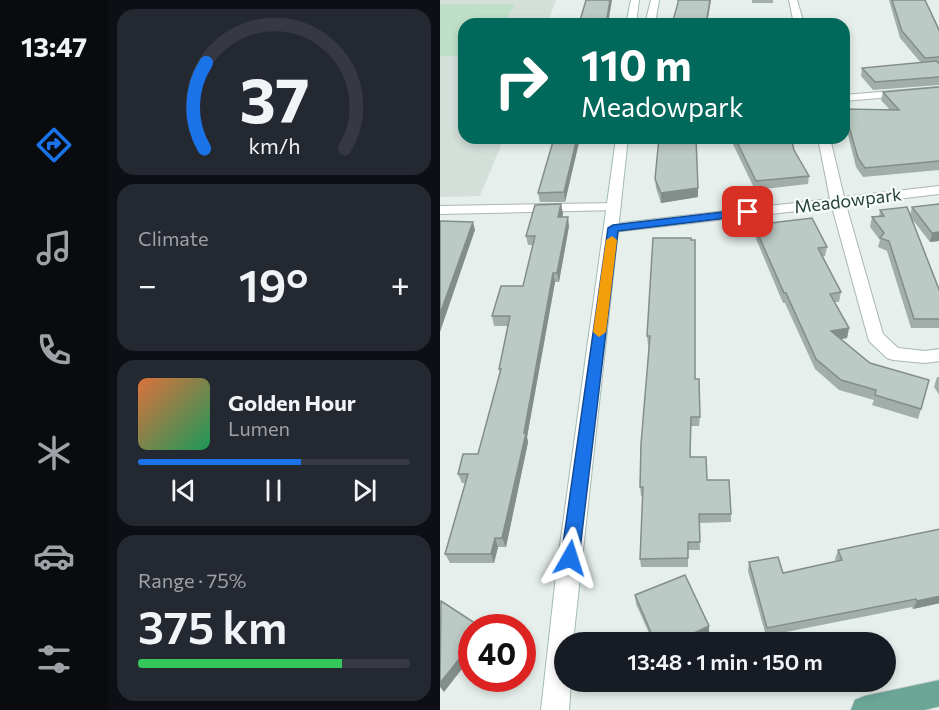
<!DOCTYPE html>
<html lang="en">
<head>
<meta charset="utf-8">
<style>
  body { margin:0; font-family:Commissioner,sans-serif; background:#242831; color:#f1f3f6; height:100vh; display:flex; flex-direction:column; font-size:22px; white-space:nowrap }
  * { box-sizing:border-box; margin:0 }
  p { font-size:20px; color:#9ea1a6 }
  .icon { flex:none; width:33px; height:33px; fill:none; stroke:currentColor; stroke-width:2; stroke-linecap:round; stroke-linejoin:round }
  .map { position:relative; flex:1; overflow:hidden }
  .drawer { display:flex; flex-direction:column; gap:9px; padding:9px; background:#0d0f14; width:332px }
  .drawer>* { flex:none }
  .top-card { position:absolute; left:18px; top:18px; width:392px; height:126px; border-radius:18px; box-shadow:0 3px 9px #0003; background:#00695c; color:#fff; overflow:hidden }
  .speed { position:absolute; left:18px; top:614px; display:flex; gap:12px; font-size:30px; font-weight:700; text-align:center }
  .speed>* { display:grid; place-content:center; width:78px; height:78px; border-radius:50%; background:#171b24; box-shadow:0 3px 9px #0003; line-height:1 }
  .speed .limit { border:9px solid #d22; background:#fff; color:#111 }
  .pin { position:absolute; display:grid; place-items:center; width:51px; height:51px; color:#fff; margin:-26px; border-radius:12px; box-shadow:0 3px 9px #0006 }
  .me { position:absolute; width:66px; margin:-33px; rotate:6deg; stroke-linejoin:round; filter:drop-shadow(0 0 4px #0008) }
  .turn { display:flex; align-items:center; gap:21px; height:126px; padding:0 24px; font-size:27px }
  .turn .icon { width:78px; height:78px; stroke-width:2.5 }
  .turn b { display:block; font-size:42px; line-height:51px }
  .big { font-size:45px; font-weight:600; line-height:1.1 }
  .drawer .widget { flex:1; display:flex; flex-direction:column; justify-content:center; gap:9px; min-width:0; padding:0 21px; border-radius:18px; background:#242831 }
  .drawer .dial { align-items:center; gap:0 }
  .dial svg { height:156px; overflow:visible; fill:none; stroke:#363941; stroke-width:7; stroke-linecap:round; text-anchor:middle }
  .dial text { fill:#f1f3f6; stroke:none }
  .song { display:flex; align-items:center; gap:18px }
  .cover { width:72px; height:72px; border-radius:9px; background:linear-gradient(135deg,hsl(20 70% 55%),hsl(150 70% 35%)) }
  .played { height:6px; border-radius:3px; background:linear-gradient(90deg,#1a73e8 60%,#363941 60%) }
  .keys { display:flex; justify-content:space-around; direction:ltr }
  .heat { display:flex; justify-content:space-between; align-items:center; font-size:33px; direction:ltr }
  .charge { height:9px; border-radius:4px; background:linear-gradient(90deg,#34c759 75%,#363941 0) }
  .trip { position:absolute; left:114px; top:632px; width:342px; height:60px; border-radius:30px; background:#171b24; box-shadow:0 3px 9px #0003; font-weight:600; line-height:60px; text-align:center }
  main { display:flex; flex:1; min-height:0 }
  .tab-bar { display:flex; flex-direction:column; width:108px; justify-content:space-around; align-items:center; background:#090b0e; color:#9ea1a6 }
  .tab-bar .icon { width:42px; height:42px }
  .tab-bar .on { color:#1a73e8 }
  .tab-bar b { font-size:27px; color:#f1f3f6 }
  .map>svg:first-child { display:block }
</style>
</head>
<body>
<main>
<nav class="tab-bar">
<b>13:47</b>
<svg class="icon on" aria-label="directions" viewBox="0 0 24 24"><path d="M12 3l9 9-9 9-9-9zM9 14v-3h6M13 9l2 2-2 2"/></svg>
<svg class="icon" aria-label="music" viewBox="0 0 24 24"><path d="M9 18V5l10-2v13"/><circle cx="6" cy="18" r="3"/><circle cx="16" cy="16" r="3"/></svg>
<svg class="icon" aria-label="phone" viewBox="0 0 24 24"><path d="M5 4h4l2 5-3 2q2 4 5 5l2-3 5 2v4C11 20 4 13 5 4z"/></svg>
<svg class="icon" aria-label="climate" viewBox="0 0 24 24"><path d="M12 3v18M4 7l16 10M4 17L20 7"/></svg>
<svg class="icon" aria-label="car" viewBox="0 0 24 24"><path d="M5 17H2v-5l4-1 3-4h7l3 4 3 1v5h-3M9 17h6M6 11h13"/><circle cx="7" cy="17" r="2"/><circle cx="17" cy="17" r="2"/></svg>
<svg class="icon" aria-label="filters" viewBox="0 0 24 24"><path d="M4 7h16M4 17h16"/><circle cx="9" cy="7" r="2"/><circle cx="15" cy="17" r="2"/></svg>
</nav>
<section class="drawer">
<div class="widget dial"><svg viewBox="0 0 100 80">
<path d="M14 69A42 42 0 1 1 86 69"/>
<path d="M14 69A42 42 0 0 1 15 25" stroke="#1a73e8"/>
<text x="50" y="56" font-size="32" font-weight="700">37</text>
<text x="50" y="72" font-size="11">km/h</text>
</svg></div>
<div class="widget"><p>Climate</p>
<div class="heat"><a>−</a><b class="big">19°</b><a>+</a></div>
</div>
<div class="widget">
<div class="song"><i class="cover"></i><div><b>Golden Hour</b><p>Lumen</p></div></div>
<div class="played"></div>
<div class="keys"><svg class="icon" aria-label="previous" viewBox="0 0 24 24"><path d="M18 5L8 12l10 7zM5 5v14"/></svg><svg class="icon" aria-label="pause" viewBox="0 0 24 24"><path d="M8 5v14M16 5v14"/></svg><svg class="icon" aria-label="next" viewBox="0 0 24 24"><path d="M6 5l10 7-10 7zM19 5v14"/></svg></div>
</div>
<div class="widget"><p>Range · 75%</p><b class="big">375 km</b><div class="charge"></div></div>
</section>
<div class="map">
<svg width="500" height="710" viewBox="0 0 500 710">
  <rect width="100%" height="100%" fill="#e6efeb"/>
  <!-- built -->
  <path fill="#d4dfda" d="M0,0h116l-9,24h-83v114h40l-24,58 -40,1z"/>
  <!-- green -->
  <path fill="#bfe0c8" d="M0,4h75l-11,20h-40v32h-24z"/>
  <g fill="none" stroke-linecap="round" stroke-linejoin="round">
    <defs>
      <path id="street" d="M349,0h8l7,24h-10z
        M500,87v6l-96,8v-6z
        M378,138h12l14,59 96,-11v8l-94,11 37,129 15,14 27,3 15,-2v12l-15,2 -32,-3 -6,-2 -18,-17 -37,-134 -219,25 -7,-4 7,-4 217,-25z
        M174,203l7,4 -2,3 -179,4v-8z"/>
      <path id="secondary" d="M191,0h8l-3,24h-10z
        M211,0h8l-4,24h-10z
        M176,138h12l-55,504h-9v39h7l-2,29h-28l16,-143z"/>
      <path id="primary" d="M500,680v26l-16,4h-73l4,-10 10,-4z"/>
    </defs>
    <!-- street casing -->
    <use href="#street" stroke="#a8b8b2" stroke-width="2"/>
    <!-- secondary casing -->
    <use href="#secondary" stroke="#a4bbb3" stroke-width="2"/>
    <!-- primary casing -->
    <use href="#primary" stroke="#c2cac8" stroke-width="2"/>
    <!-- street -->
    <use href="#street" fill="#fff" fill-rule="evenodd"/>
    <!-- secondary -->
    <use href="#secondary" fill="#fff" fill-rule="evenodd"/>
    <!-- primary -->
    <use href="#primary" fill="#6aa596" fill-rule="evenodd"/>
  </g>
  <!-- wall -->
  <path fill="#a1aea9" d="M312,0h21v3h-21z
    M449,0h36l15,32v53l-67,5 -12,-14 1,-8 59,-5 -21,-25z
    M500,87v83l-77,7 -7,-10 -12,-48v-10l46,1 -9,-10 2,-8z
    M140,138l-15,64h-25l-2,-9z
    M290,138h61l3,12 15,26 -1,8 -53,6z
    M215,179l43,9v9l-37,6 -5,-15z
    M121,204l2,10 -1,3 7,9 -10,56h-4l-28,155 1,5 -22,105h-8l-4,16h-44l-5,-9 20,-71h-3l-4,-9 20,-20 22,-81 -1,-4 9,-43h-14l-2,-10 31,-30 10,-41h-5l-2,-9z
    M500,204v37l-10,1 -18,-23 28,73v36h-29l-24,-77 -9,-4 2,-7 -10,-13 2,-10h7l1,-7 30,5 2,-8z
    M314,225l73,22 -2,9 -3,1 19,35 -2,10h-4l14,26 -2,10 -6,1 80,70 -3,10 -46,-14 2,-5 -35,-10 -24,-21 -30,-66h-2l-29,-69z
    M213,238l42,141 5,38 -1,9h-8l-1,31 41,57v8l-32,1 1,27h-12v17h-47l-1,-8 3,-63h-2l-1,-9 9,-142h-1l-1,-9z
    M497,377h3v19l-6,-9z
    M398,550l102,53 -27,6 -1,-2 -146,29 -18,-65 1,-9 34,11 53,-12 -1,-2z
    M195,595l74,39 -16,8h-40l-17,-38z"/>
  <!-- shaded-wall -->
  <path fill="#838d89" d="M170,0h2l-4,24h-2z
    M270,0h1l-4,24h-1z
    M137,138h3l-15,64 -1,-10z
    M258,188v9l-37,6v-10z
    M121,204l2,10 -3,12 -2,-9z
    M128,217l1,9 -10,56 -2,-9z
    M33,222l2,8 -35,102v-18z
    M500,232v9l-10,1 2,-9z
    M113,273l2,9 -28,155 1,5 -22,105 -4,-9 22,-105z
    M409,328l-2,10 -18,3 2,-10z
    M55,538l3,9 -4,16 -3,-9z
    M500,596v7l-27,6 4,-8z
    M269,626v8l-16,8h-18z
    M32,643v13l-28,36 -4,-5v-4z"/>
  <!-- building -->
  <path fill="#bbcac4" stroke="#838d89" stroke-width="1.5" d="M146,0h24l-4,24h-27z
    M238,0h32l-4,24h-34l6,-21z
    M452,0h33l15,32v25l-15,1 -23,-27z
    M496,61l4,3v13l-65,5 -13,-14z
    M500,87v74l-75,7 -7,-10 -14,-49 55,1 -16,-18z
    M114,138h23l-13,54 -26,1z
    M219,138h37l2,50 -37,5 -6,-14z
    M295,138h56l3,12 15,26 -53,5z
    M121,204l-3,13h10l-11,56h-4l-29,160h2l-24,105h-7l-4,16h-46l23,-80h-10l5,-20h15l23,-85h-2l11,-53h-18l9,-30h22l12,-50h-9l9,-31z
    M500,204v28l-8,1 -20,-26z
    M467,207l33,85v27h-26l-25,-78 -9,-3 4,-5 -12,-16 12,-1 -4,-6z
    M372,218l15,29 -9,1 23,44 -11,2 19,34 -18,3 39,32 59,17 -8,29 -46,-14 1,-5 -35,-10 -25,-21 -30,-66h-2l-30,-68z
    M0,221l33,1 -33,92z
    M213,238h38v2h4v139h4l1,38h-9l-1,40h16l1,23h22l2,34h-32l1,28h-12v16l-48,1 3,-72h-3l1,-43 9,-108h-3z
    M500,529v67l-23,5 -1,-2 -149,29 -18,-66 29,-5 5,16 59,-13 -4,-10z
    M245,575l24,51 -34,16h-20l-20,-47z
    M1,601l40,26h-9v16l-32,40z"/>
  <!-- route -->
  <path fill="#1a73e8" stroke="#114b97" stroke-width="1.5" d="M308,209l4,1v5l-134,16 -39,327 -3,6 -6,2 -6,-2 -3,-6 47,-330 5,-3z"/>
  <!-- slow -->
  <path fill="#f59e0b" d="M172,236l5,4 -11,92 -7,5 -6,-5 13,-92z"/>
  <g text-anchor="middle" stroke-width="4.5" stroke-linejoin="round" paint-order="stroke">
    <!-- far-street labels -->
    <g font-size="18" fill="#24423a" stroke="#f7fbf9">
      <text transform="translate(408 201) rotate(-7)" y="6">Meadowpark</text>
    </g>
  </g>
</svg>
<div class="speed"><div class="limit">40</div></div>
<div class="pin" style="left:308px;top:212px;background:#d93025"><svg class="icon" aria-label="arrive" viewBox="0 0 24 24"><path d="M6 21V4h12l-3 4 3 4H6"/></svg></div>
<svg class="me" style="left:130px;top:558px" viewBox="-20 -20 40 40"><path d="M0-17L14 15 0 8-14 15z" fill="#1a73e8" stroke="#fff" stroke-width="4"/></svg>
<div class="trip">13:48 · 1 min · 150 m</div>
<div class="top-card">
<div class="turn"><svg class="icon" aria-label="right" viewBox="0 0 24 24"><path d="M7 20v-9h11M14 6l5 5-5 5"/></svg><div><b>110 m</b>Meadowpark</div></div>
</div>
</div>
</main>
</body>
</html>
